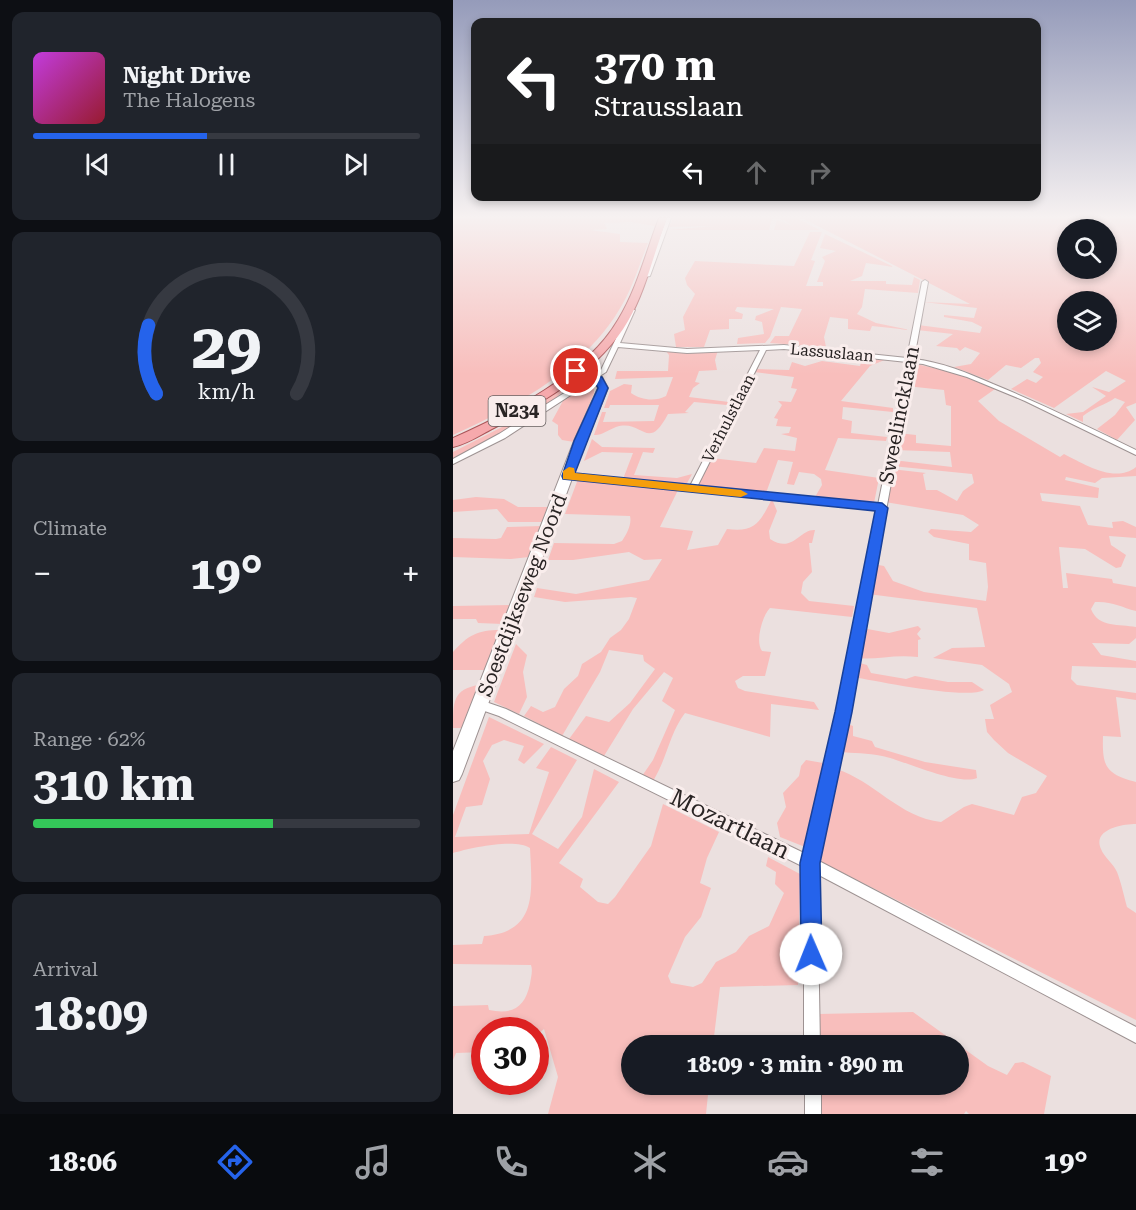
<!DOCTYPE html>
<html lang="en">
<head>
<meta charset="utf-8">
<style>
  body { margin:0; font-family:"Roboto Serif",serif; background:#20242c; color:#f1f3f6; height:100vh; display:flex; flex-direction:column; font-size:22px; white-space:nowrap }
  * { box-sizing:border-box; margin:0 }
  p { font-size:20px; color:#9ea1a6 }
  .icon { flex:none; width:33px; height:33px; fill:none; stroke:currentColor; stroke-width:2; stroke-linecap:round; stroke-linejoin:round }
  .map { position:relative; flex:1; overflow:hidden }
  .side { display:flex; flex-direction:column; gap:12px; padding:12px; background:#0d0f14; width:453px }
  .side>* { flex:none }
  .guide { position:absolute; left:18px; top:18px; width:570px; height:183px; border-radius:12px; box-shadow:0 3px 9px #0003; background:#202124; color:#fff; overflow:hidden }
  .buttons { position:absolute; left:604px; top:219px; display:grid; gap:12px }
  .buttons a { display:grid; place-items:center; width:60px; height:60px; border-radius:50%; background:#171b24; box-shadow:0 3px 9px #0003; font-size:30px }
  .speed { position:absolute; left:18px; top:1017px; display:flex; gap:12px; font-size:30px; font-weight:700; text-align:center }
  .speed>* { display:grid; place-content:center; width:78px; height:78px; border-radius:50%; background:#171b24; box-shadow:0 3px 9px #0003; line-height:1 }
  .speed .limit { border:9px solid #d22; background:#fff; color:#111 }
  .pin { position:absolute; display:grid; place-items:center; width:51px; height:51px; color:#fff; margin:-26px; border:3px solid #fff; border-radius:50%; box-shadow:0 2px 6px #0007 }
  .me { position:absolute; width:66px; margin:-33px; rotate:359deg; stroke-linejoin:round; filter:drop-shadow(0 0 4px #0008) }
  .turn { display:flex; align-items:center; gap:21px; height:126px; padding:0 24px; font-size:27px }
  .turn .icon { width:78px; height:78px; stroke-width:2.5 }
  .turn b { display:block; font-size:42px; line-height:51px }
  .lanes { display:flex; align-items:center; height:57px; padding:0 24px; background:#0003; justify-content:center; gap:30px; direction:ltr }
  .lanes .off { opacity:.35 }
  .big { font-size:45px; font-weight:700; line-height:1.1 }
  .side .tile { flex:1; display:flex; flex-direction:column; justify-content:center; gap:9px; min-width:0; padding:0 21px; border-radius:12px; background:#20242c }
  .side .dial { align-items:center; gap:0 }
  .dial svg { height:156px; overflow:visible; fill:none; stroke:#363941; stroke-width:7; stroke-linecap:round; text-anchor:middle }
  .dial text { fill:#f1f3f6; stroke:none }
  .song { display:flex; align-items:center; gap:18px }
  .cover { width:72px; height:72px; border-radius:9px; background:linear-gradient(135deg,hsl(290 70% 55%),hsl(350 70% 35%)) }
  .played { height:6px; border-radius:3px; background:linear-gradient(90deg,#2563eb 45%,#363941 45%) }
  .keys { display:flex; justify-content:space-around; direction:ltr }
  .heat { display:flex; justify-content:space-between; align-items:center; font-size:33px; direction:ltr }
  .charge { height:9px; border-radius:4px; background:linear-gradient(90deg,#34c759 62%,#363941 0) }
  .trip { position:absolute; left:168px; top:1035px; width:348px; height:60px; border-radius:30px; background:#171b24; box-shadow:0 3px 9px #0003; font-weight:700; line-height:60px; text-align:center }
  .tab-bar { display:flex; height:96px; justify-content:space-around; align-items:center; background:#090b0e; color:#9ea1a6 }
  .tab-bar .icon { width:42px; height:42px }
  .tab-bar .on { color:#2563eb }
  .tab-bar b { font-size:27px; color:#f1f3f6 }
  main { display:flex; flex:1; min-height:0 }
  .map>svg:first-child { display:block }
</style>
</head>
<body>
<main>
<section class="side">
<div class="tile">
<div class="song"><i class="cover"></i><div><b>Night Drive</b><p>The Halogens</p></div></div>
<div class="played"></div>
<div class="keys"><svg class="icon" aria-label="previous" viewBox="0 0 24 24"><path d="M18 5L8 12l10 7zM5 5v14"/></svg><svg class="icon" aria-label="pause" viewBox="0 0 24 24"><path d="M8 5v14M16 5v14"/></svg><svg class="icon" aria-label="next" viewBox="0 0 24 24"><path d="M6 5l10 7-10 7zM19 5v14"/></svg></div>
</div>
<div class="tile dial"><svg viewBox="0 0 100 80">
<path d="M14 69A42 42 0 1 1 86 69"/>
<path d="M14 69A42 42 0 0 1 10 34" stroke="#2563eb"/>
<text x="50" y="56" font-size="32" font-weight="700">29</text>
<text x="50" y="72" font-size="11">km/h</text>
</svg></div>
<div class="tile"><p>Climate</p>
<div class="heat"><a>−</a><b class="big">19°</b><a>+</a></div>
</div>
<div class="tile"><p>Range · 62%</p><b class="big">310 km</b><div class="charge"></div></div>
<div class="tile"><p>Arrival</p><b class="big">18:09</b></div>
</section>
<div class="map">
<svg width="683" height="1114" viewBox="0 0 683 1114">
  <rect width="100%" height="100%" fill="#ebe0df"/>
  <!-- green -->
  <path fill="#f8bebc" fill-rule="evenodd" d="M0,218h204l-2,8 -24,-4 -27,1 3,6 -17,1 30,4v8l28,1c-9,22 -16,47 -29,67 -35,59 -106,98 -166,125z
    M220,218h97l2,1 -3,11h-101l46,-4 -45,1z
    M326,218h17l24,12h-46l3,-10 17,6z
    M349,218h334v185l-10,4 9,13 -18,20 -20,-11 18,-14 10,-13 -10,-4c-10,7 -21,9 -32,18v6l-17,-8 17,-2 23,-16 -14,-9 17,5 17,-11 -20,-10 -52,37 -43,-19 16,-10 9,4 7,-6 -10,-5 8,-9 -2,-5h-4l-14,10 -15,-3 -18,15 -34,-13 17,-3 9,-11 -15,-6 -5,4 -3,-3 -21,-2 17,-12 -36,-4 1,-5 62,8 2,-6 -10,-5 -28,-5v-2l30,3 3,-10 -54,-6 47,2zM615,230h39v38h-39zM615,302h39v38h-39z
    M357,232h12l-11,28 4,1 -9,25h17v-4h-6l8,-21 -3,-4 14,-6 -16,-3 5,-14 69,33 -28,-4 -4,13 -12,5h36v3l26,1 2,-8 6,3 -2,13 -53,-4 -3,18 -5,7 19,9 34,7 -38,-4 -2,5 -22,-2v-10l-18,-2 -6,20 2,10 -56,-4 5,-7h14l13,-27 -21,-2 -11,30 -5,6 -28,1 1,-6 26,-4 -2,-12 -7,-2 1,-4 18,-7 -37,-2 -2,4 8,3 -1,5h-13v10l-19,1 -6,17h-28l-2,-13 11,-4 -2,-13 12,-23 -8,-9 -2,-7 10,-17 99,5z
    M212,350h53l-3,10 2,10 -18,1 -4,11 5,1 -7,5 -4,9 40,5 -2,3 -33,-3 -9,10 4,1 -21,1c-21,40 -25,4 -52,13 -8,3 -15,9 -22,8l8,-23h4l-3,10 51,-1 5,-16h-49l-1,3h-5l6,-17 14,-7 8,1 -1,8c10,7 24,9 35,3l7,-19 -58,2 2,-8h51l1,-16z
    M410,356l24,3 -17,7 -29,35 52,7v4l-50,-5 -1,12 10,2 -1,12 36,4 -1,4 -48,-3 -13,32 54,8 -5,25 -59,-6 7,-12 -1,-6 -7,-5 -15,-2 -5,13 -7,-1 6,-22 -15,-2 -12,33 -69,-7 14,-28 45,5 8,-15 31,3 2,-13 -16,-4 8,-1 2,-6 -15,-1 2,-7 -4,-1 8,-13 -4,-4 13,1 6,-13 -6,-1 3,-11 -40,-5 1,-3 34,1 3,-8 13,4 17,-5 38,5z
    M459,363l43,10 40,16 -17,12 21,20 61,36 4,-3c20,10 51,30 72,13v9l-34,2 -7,5 -29,-6 -1,3 34,8 -1,10 -58,-5 2,8 38,5 8,19 25,3 -1,-6 11,-1 13,6v11l-27,-2 2,9 15,10 -5,12 -5,1 -31,-19 -26,-2 4,41h5l-2,-15 46,6 1,4 23,4v24c-15,-4 -24,-10 -41,-9l-4,7c7,19 29,15 45,18v11l-7,6 -37,-1 9,12 35,6v7l-64,-2 -1,13 6,6 59,8v7l-20,-3 5,40 -18,-1c-1,31 3,38 33,46v42c-13,0 -44,5 -35,25 3,8 12,14 16,23 4,10 7,24 10,35l9,6v107l-315,-158 15,-93c37,11 64,49 105,53l23,-15 8,-3 42,11 8,-18 14,-4 11,-17 -39,-23 -14,-13 -7,-8 -2,-13h9l-4,-14 22,-13 -3,-8 -27,-19 -49,-7 19,-10 33,-1 -8,-39 -109,-14 5,-30 11,2 9,15 31,11 62,9 2,-14 -2,-24 -17,-3v-16l-35,-7 -6,-5 3,-3 40,3 8,-7 -16,-10 -78,-13 6,-33 35,4 -3,1 3,16h11l20,11 6,-10 11,-8 -2,-9 -80,-8 1,-6 59,7 -2,-15 -55,-2 3,-17 18,2v8l35,3v-40l-5,-1 -2,-15 -38,-4z
    M133,384l8,1v8l-20,49 -12,-2 -4,-5v-10l-6,-4 12,-22z
    M111,388c-12,24 -85,57 -111,71v-7l49,-25z
    M139,439l10,8 53,1 -2,5 -10,-1 -9,23 43,3 15,-4 -6,11 -63,-6 10,-26 -31,-1 -18,9z
    M125,479l100,11 -18,37 33,4 -6,19 31,-5 9,-16c28,4 33,-7 45,-30l5,12 -8,20 1,8c23,15 29,-10 45,-9l-3,13h-3l3,29 -9,10 -2,11 8,8 45,5 -2,11 -82,-9c-8,8 -15,34 -8,43l9,1 -6,24h-22l-8,5 3,7 7,3 69,11 5,8 -48,-6 -1,33 -85,-24c-16,21 -18,46 -32,68l-11,-5 11,-16 22,-50 -13,-9 11,-23 -9,-6 -31,37 -29,47 -35,-17 17,-23 23,6 21,-19 25,-34 -11,-8 -1,-6 -34,-5 -9,22 -38,64 -38,-20 7,-10 12,6 12,-5 9,-18 14,-13 4,-12 19,-12 9,-14 11,-8 8,-11 8,-21 -6,-1 -66,5 -31,-5 3,-9 39,6 73,-14 13,-21 -18,1 -15,-8 -56,8h-25l6,-17 60,1 8,-3c5,-7 10,-17 8,-25l-65,-2z
    M23,497l28,2 14,8h31l-6,15h-35l-11,-13 -44,3v-12z
    M89,526l-13,31 -18,2 -58,-2v-19l43,1 5,-1 6,-11z
    M58,605l-8,19 -25,-1 -2,-4h-23v-13z
    M465,626l3,3 -4,5 4,5 -3,1v17c-24,-3 -41,3 -62,1l6,-30 27,5z
    M47,630l-15,40h-32v-18c15,-17 25,-22 47,-22z
    M63,644l11,11 -4,17 4,25 -8,17 -25,-12z
    M403,662l11,3 4,8 35,6 9,-3 33,6h24l12,8c-17,10 -107,-9 -131,-13z
    M26,685l-17,43h-9c0,-26 0,-39 26,-43z
    M36,717l55,27 -20,20 -6,-4 6,-14 -20,-6 -12,5 -9,16 7,18 -8,26 -16,2 -11,30 74,-3 20,-62 -13,-4 15,-21 26,13 -45,74 26,15 24,-32 12,-48 25,13 -60,81 24,16 -3,8 18,15 10,2 7,-7 36,-51 12,-42 56,28 -12,26 -7,25 11,5 -10,29 -16,20 -17,39 3,7 22,4 9,-4 14,-21 20,-10 13,-16 20,-10 15,-33 -9,-9 1,-12 -10,-6 2,-9 32,17 -2,111 -78,2 -7,58 -82,1v38l78,1 -3,29h-158l10,-37 -14,-48 -8,7 -1,-6h-50l-1,22 -28,1 -3,7v-54l35,-1 1,5c24,5 36,-3 41,-26 1,-7 3,-13 1,-19l-78,-1v-19l29,-1 2,-8c54,-4 48,-44 46,-88 -15,-10 -60,0 -77,5v-38z
    M392,723l8,3v10l19,5 3,6 50,15 51,8 1,8c-20,8 -74,-18 -95,-22 -14,-3 -29,-3 -43,-4z
    M353,760l17,3 -18,84 -25,-10 -3,-14 9,-16 -3,-14 16,-17 2,-10z
    M460,1012l75,54 19,9 8,-12 8,-1 28,14 -7,38h-75l-3,-3 -2,3h-143l-1,-29 139,-1v-38l-140,-1 -1,-31z"/>
  <g fill="none" stroke-linecap="round" stroke-linejoin="round">
    <defs>
      <path id="street" d="M214,218h4l-21,58 -5,1z
        M472,280l3,2 -14,77c27,3 54,14 79,25 49,20 96,43 143,66v5l-111,-54 -58,-24 -44,-13 -10,-1 -64,350 -32,147 319,167v16l-319,-169 3,172h-16v-179l-305,-151 -23,-8 -1,-3 1,-3 4,-2 26,9 300,145 31,-141 40,-203 -309,-32 -4,-2 4,-2 122,12 70,-136 -73,3 -69,-6 -12,25 -101,66 -52,26v-5l46,-25 102,-64 29,-61 5,1 -15,33 67,6 97,-4 123,13 15,-76zM331,349l123,13 -29,143 -181,-18 69,-137z
        M352,1084h16v30h-16z"/>
      <path id="secondary" d="M116,366l33,11 6,11 -22,53 -124,333 -3,6 -6,2v-31l121,-310 24,-53 -4,-7 -28,-10v-4z"/>
      <path id="primary" d="M206,218h8c-13,34 -21,72 -39,103 -29,50 -87,83 -138,109 -11,6 -24,14 -37,17v-9c56,-25 133,-63 165,-118 19,-31 28,-68 41,-102z"/>
    </defs>
    <!-- street casing -->
    <use href="#street" stroke="#9d9292" stroke-width="2"/>
    <!-- secondary casing -->
    <use href="#secondary" stroke="#9d9292" stroke-width="2"/>
    <!-- primary casing -->
    <use href="#primary" stroke="#aa5558" stroke-width="2"/>
    <!-- street -->
    <use href="#street" fill="#fff" fill-rule="evenodd"/>
    <!-- secondary -->
    <use href="#secondary" fill="#fff" fill-rule="evenodd"/>
    <!-- primary -->
    <use href="#primary" fill="#f6a9ac" fill-rule="evenodd"/>
  </g>
  <!-- sky -->
  <linearGradient id="sky" x2="0" y2="1"><stop stop-color="#959bba"/><stop offset="0.58" stop-color="#f6f1f1"/><stop offset="1" stop-color="#f6f1f1" stop-opacity="0"/></linearGradient>
  <rect width="683" height="374" fill="url(#sky)"/>
  <!-- route -->
  <path fill="#2563eb" stroke="#184099" stroke-width="1.5" d="M123,368l26,9 6,11 -33,85 307,30 6,5 -36,204 -32,151 2,91 -3,8 -8,3 -7,-3 -3,-8 -1,-91 35,-151 40,-201 -312,-32 -1,-3 12,-35 24,-53 -4,-7 -22,-8v-4z"/>
  <!-- slow -->
  <path fill="#f59e0b" d="M116,467l5,1 1,5 166,17 7,4 -7,3 -178,-18v-8z"/>
  <g text-anchor="middle" stroke-width="6" stroke-linejoin="round" paint-order="stroke">
    <!-- far-street labels -->
    <g font-size="16" fill="#292424" stroke="#f9edec">
      <text transform="translate(379 352) rotate(5)" y="6">Lassuslaan</text>
      <text transform="translate(275 418) rotate(-63)" y="6">Verhulstlaan</text>
    </g>
    <!-- shield labels -->
    <rect fill="#f9edec" stroke="#676060" stroke-width="1.5" x="35.5" y="396" width="57" height="30" rx="4.5"/>
    <g font-size="18" font-weight="bold" fill="#292424">
      <text x="64" y="417">N234</text>
    </g>
    <!-- street labels -->
    <g font-size="20" fill="#292424" stroke="#f9edec">
      <text transform="translate(446 415) rotate(-79)" y="7">Sweelincklaan</text>
      <text transform="translate(69 595) rotate(-69)" y="7">Soestdijkseweg Noord</text>
    </g>
    <!-- near-street labels -->
    <g font-size="24" fill="#292424" stroke="#f9edec">
      <text transform="translate(277 824) rotate(26)" y="8">Mozartlaan</text>
    </g>
  </g>
</svg>
<div class="buttons">
<a><svg class="icon" aria-label="search" viewBox="0 0 24 24"><circle cx="10" cy="10" r="6"/><path d="M15 15l6 6"/></svg></a>
<a><svg class="icon" aria-label="layers" viewBox="0 0 24 24"><path d="M12 4l9 5-9 5-9-5zM3 14l9 5 9-5"/></svg></a>
</div>
<div class="speed"><div class="limit">30</div></div>
<div class="pin" style="left:123px;top:371px;background:#d93025"><svg class="icon" aria-label="arrive" viewBox="0 0 24 24"><path d="M6 21V4h12l-3 4 3 4H6"/></svg></div>
<svg class="me" style="left:358px;top:954px" viewBox="-20 -20 40 40"><circle r="19" fill="#fff"/><path d="M0-13L10 11 0 6-10 11z" fill="#2563eb"/></svg>
<div class="trip">18:09 · 3 min · 890 m</div>
<div class="guide">
<div class="turn"><svg class="icon" aria-label="left" viewBox="0 0 24 24"><path d="M17 20v-9H6M10 6l-5 5 5 5"/></svg><div><b>370 m</b>Strausslaan</div></div>
<div class="lanes"><svg class="icon" aria-label="left" viewBox="0 0 24 24"><path d="M17 20v-9H6M10 6l-5 5 5 5"/></svg><svg class="icon off" aria-label="ahead" viewBox="0 0 24 24"><path d="M12 20V5M6 11l6-6 6 6"/></svg><svg class="icon off" aria-label="right" viewBox="0 0 24 24"><path d="M7 20v-9h11M14 6l5 5-5 5"/></svg></div>
</div>
</div>
</main>
<nav class="tab-bar">
<b>18:06</b>
<svg class="icon on" aria-label="directions" viewBox="0 0 24 24"><path d="M12 3l9 9-9 9-9-9zM9 14v-3h6M13 9l2 2-2 2"/></svg>
<svg class="icon" aria-label="music" viewBox="0 0 24 24"><path d="M9 18V5l10-2v13"/><circle cx="6" cy="18" r="3"/><circle cx="16" cy="16" r="3"/></svg>
<svg class="icon" aria-label="phone" viewBox="0 0 24 24"><path d="M5 4h4l2 5-3 2q2 4 5 5l2-3 5 2v4C11 20 4 13 5 4z"/></svg>
<svg class="icon" aria-label="climate" viewBox="0 0 24 24"><path d="M12 3v18M4 7l16 10M4 17L20 7"/></svg>
<svg class="icon" aria-label="car" viewBox="0 0 24 24"><path d="M5 17H2v-5l4-1 3-4h7l3 4 3 1v5h-3M9 17h6M6 11h13"/><circle cx="7" cy="17" r="2"/><circle cx="17" cy="17" r="2"/></svg>
<svg class="icon" aria-label="filters" viewBox="0 0 24 24"><path d="M4 7h16M4 17h16"/><circle cx="9" cy="7" r="2"/><circle cx="15" cy="17" r="2"/></svg>
<b>19°</b>
</nav>
</body>
</html>
